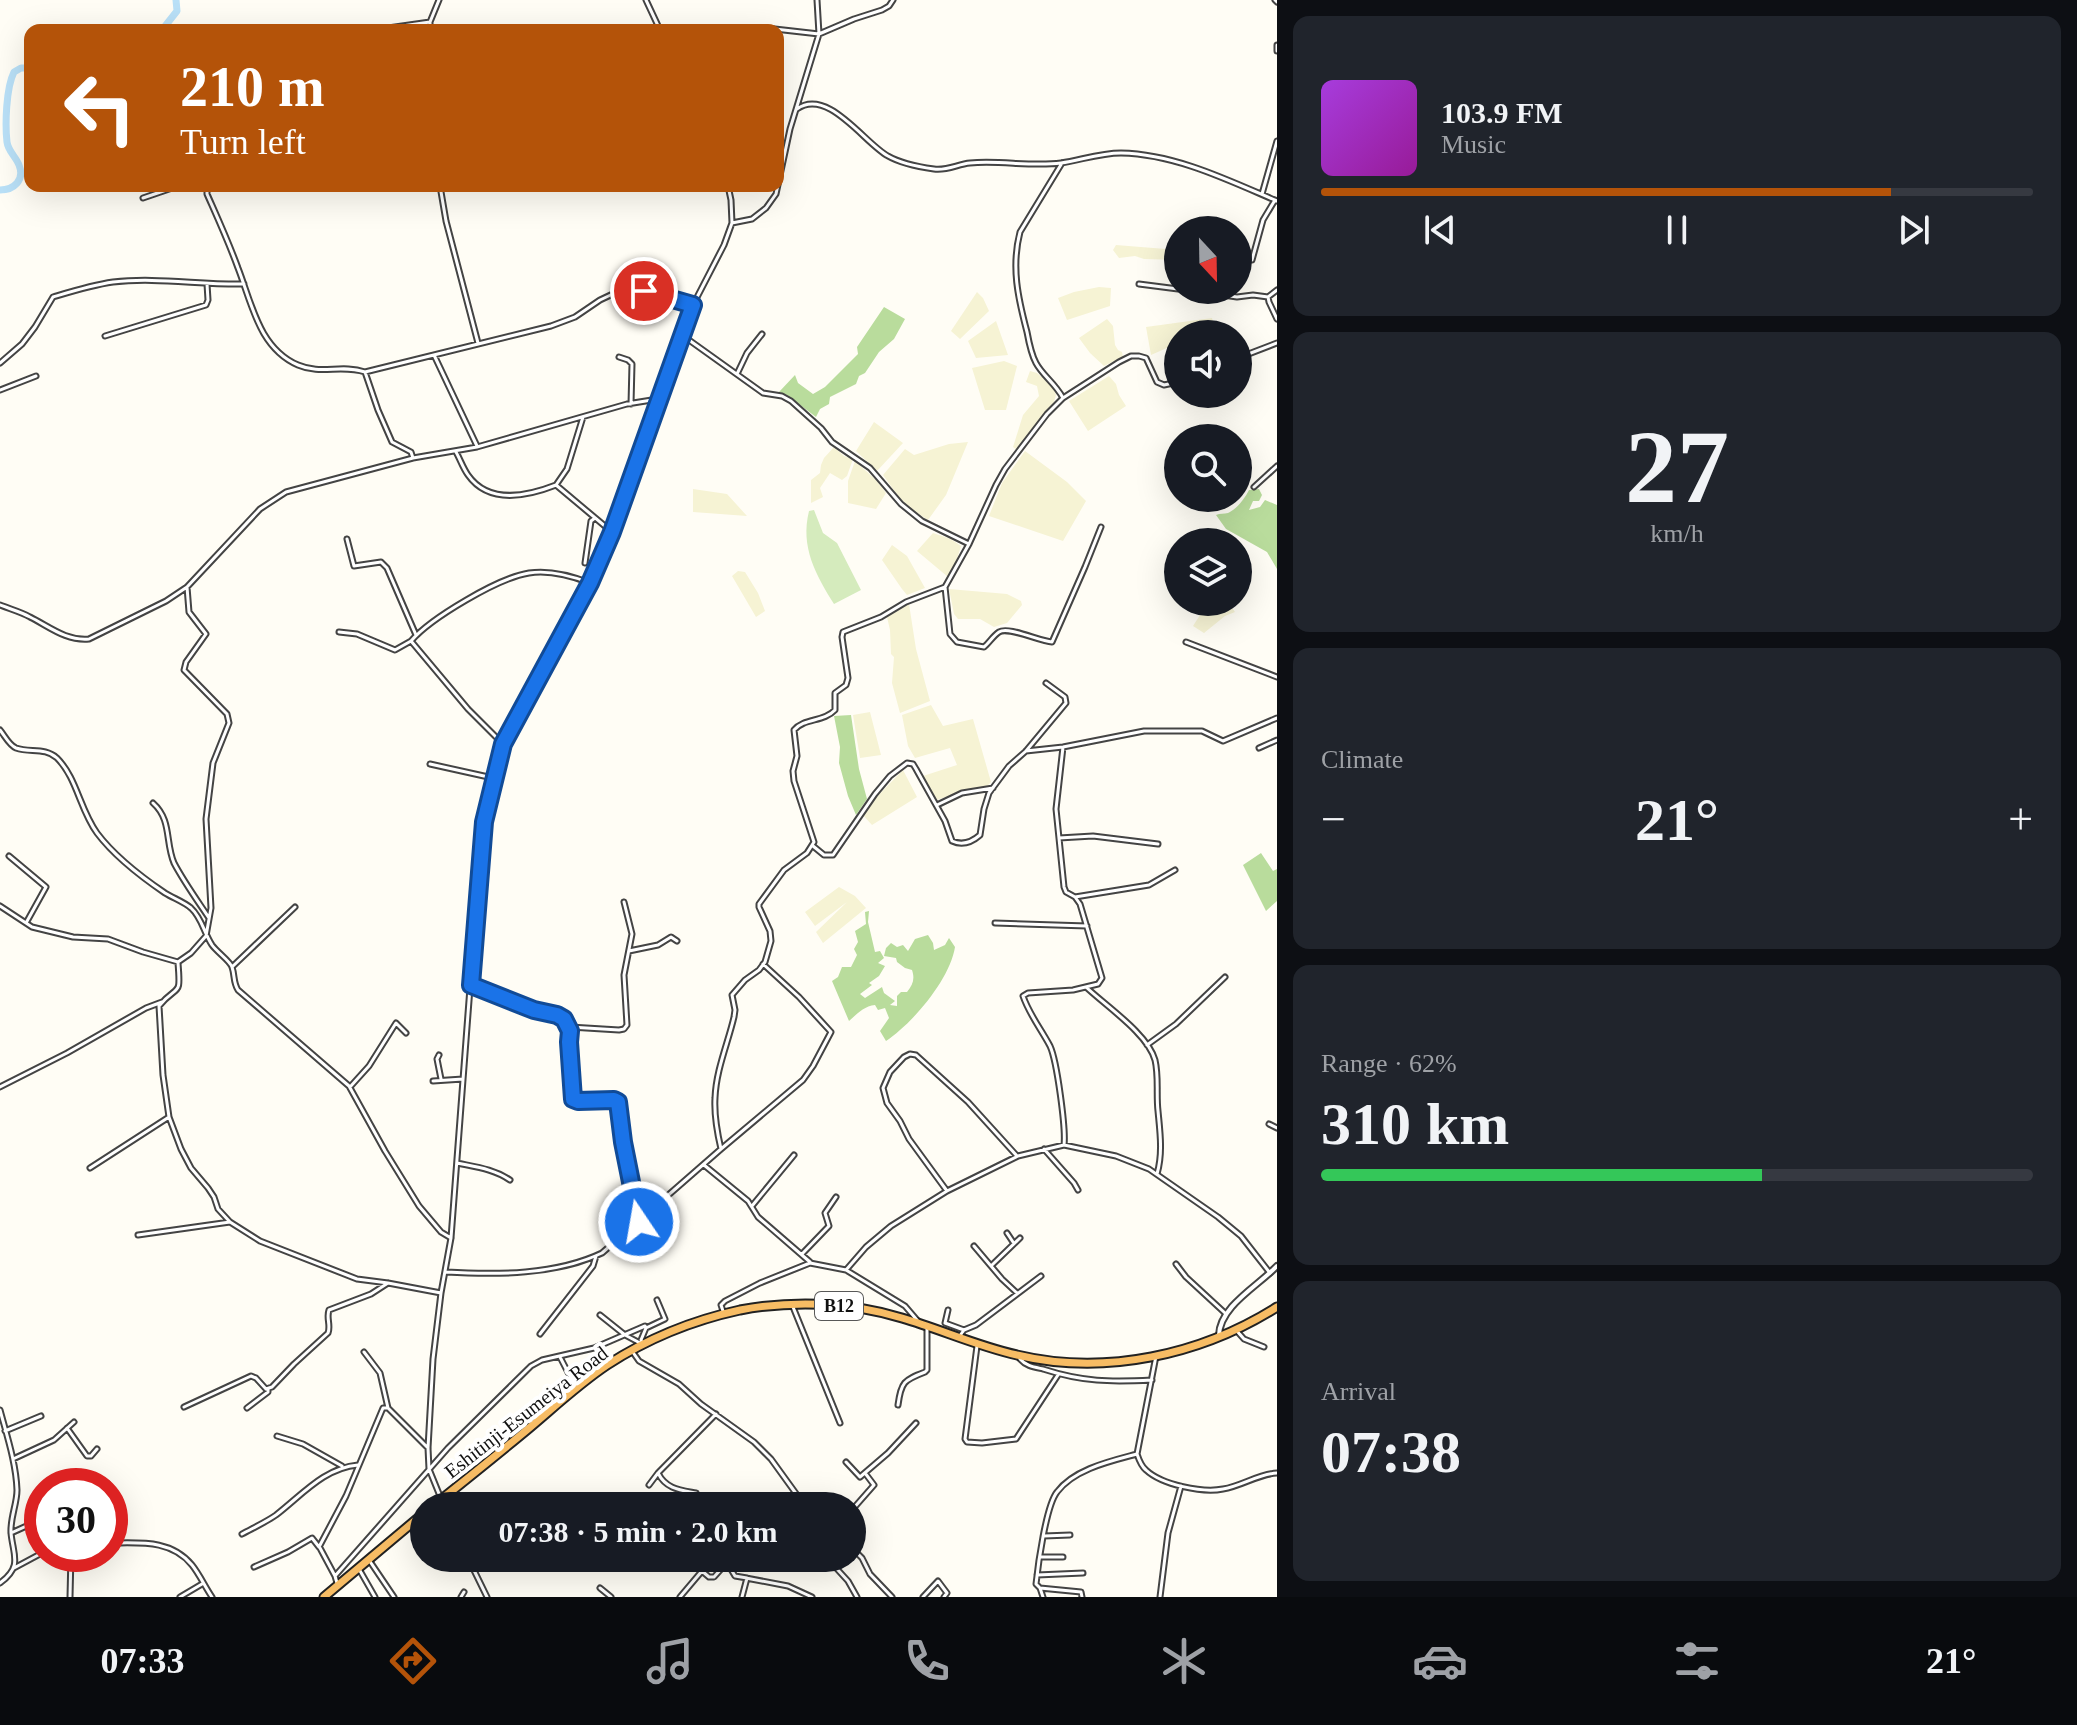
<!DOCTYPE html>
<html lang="en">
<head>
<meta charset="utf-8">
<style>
  body { margin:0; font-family:"Times New Roman",serif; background:#20242c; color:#f1f3f6; height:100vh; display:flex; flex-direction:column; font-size:30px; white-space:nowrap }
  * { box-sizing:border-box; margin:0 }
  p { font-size:26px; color:#9ea1a6 }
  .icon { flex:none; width:44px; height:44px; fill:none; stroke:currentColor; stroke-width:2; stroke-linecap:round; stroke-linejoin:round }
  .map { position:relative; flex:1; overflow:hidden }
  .panel { display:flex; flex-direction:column; gap:16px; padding:16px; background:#0d0f14; width:800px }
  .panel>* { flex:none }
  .top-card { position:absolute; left:24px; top:24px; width:760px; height:168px; border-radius:16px; box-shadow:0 8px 32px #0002; background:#b45309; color:#fff; overflow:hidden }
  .needle { width:52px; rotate:158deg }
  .controls { position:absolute; left:1164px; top:216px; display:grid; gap:16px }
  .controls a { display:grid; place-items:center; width:88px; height:88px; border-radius:50%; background:#171b24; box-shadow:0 8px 32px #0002; font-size:40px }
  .speed { position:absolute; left:24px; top:1468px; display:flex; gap:16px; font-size:40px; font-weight:700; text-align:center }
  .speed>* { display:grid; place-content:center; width:104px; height:104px; border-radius:50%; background:#171b24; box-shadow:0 8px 32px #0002; line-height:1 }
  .speed .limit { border:12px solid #d22; background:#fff; color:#111 }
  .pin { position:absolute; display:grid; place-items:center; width:68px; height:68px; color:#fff; margin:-34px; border:4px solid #fff; border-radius:50%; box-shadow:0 2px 8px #0007 }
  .me { position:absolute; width:88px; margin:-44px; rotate:348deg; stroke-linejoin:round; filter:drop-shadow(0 0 6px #0008) }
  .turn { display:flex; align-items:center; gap:28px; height:168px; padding:0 24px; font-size:36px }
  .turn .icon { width:104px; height:104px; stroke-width:2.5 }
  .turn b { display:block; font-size:56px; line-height:68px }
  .big { font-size:60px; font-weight:700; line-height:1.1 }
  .panel .tile { flex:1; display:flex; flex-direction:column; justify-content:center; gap:12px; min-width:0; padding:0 28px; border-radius:16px; background:#20242c }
  .panel .dial { align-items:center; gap:0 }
  .dial b { font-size:104px; line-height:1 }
  .song { display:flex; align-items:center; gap:24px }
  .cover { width:96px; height:96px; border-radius:12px; background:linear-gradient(135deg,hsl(280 70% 55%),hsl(300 70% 35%)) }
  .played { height:8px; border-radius:4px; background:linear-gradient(90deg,#b45309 80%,#363941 80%) }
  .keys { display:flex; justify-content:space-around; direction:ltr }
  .heat { display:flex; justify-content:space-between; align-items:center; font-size:44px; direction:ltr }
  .charge { height:12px; border-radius:6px; background:linear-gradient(90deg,#34c759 62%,#363941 0) }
  .trip { position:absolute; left:410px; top:1492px; width:456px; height:80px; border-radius:40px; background:#171b24; box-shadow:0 8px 32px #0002; font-weight:700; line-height:80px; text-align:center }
  .tab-bar { display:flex; height:128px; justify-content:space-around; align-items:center; background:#090b0e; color:#9ea1a6 }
  .tab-bar .icon { width:56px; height:56px }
  .tab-bar .on { color:#b45309 }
  .tab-bar b { font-size:36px; color:#f1f3f6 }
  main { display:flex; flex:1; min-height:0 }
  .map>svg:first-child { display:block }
</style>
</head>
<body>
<main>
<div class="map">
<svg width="1277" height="1597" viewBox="0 0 1277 1597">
  <rect width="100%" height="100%" fill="#fffdf5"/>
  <!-- farmland -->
  <path fill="#f6f3d4" d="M1116,245l62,5v10l-34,-1 -9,-3 -16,2 -6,-8z
    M1099,287l12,1 -1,18 -43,14 -9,-22 16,-6z
    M977,292l6,6 6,13 -29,28 -9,-8z
    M1212,318l3,10 -14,6h-23v9l-27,12 -5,-28z
    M1107,319l6,7 2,19 3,5 4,2 1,5 -19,9 -14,-13 -11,-15z
    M996,321l12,34 -32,3 -8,-17z
    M1004,361l13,5 -11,44h-21l-13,-42z
    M1030,371l7,2 17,15 2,7 -2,7 -37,48 -4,-3 10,-32 16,-19 -2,-10 -11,-4z
    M1109,376l7,8 3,11 7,11 -38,25 -19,-30z
    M874,422l29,21 -26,28 -21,-20z
    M968,442l-22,53 -18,25 -17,-11 -13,-13 -15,-21 22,-26 9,6 35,-11z
    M834,447l10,9 9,3 -6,17 -5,4 -12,-7 -10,15 3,9 -12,6v-23l9,-7 1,-8 3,-7z
    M1025,451l42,31 19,19 -23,40 -74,-25 13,-33z
    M855,461l21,19 10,13 -10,16 -28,-6v-22z
    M693,489l34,5 20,22 -54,-4z
    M933,533l18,6 10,7 -4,13 -9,18 -31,-26z
    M892,545l15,11 18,32 -18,7 -5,-6 -20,-29z
    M738,571l7,1 13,21 7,18 -9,6 -24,-41z
    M949,589l58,5 14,7 1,4 -15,18 -13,4 -14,-8h-22l-4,-5z
    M1215,602h13l7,10 -10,4 -21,17 -11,-7 7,-11z
    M909,604l7,45 14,52 -30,12 -8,-30 2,-26 -3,-3 -1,-24 -3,-13z
    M931,705l12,21 30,-7 18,63 -5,5 -18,2 -31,11 -9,-13 -5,-11 34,-11 -7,-17 -35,10 -7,-12 -6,-31z
    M870,712l11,43 -21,3 -7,-43z
    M903,770l14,27 -45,28 -11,-12z
    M839,887l16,9 11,12 -43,35 -7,-11 31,-30 -32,24 -10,-14z"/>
  <!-- green -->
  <path fill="#d5ebbd" d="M814,510l9,23 14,10 24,47 -27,14c-18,-29 -34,-57 -25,-93z"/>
  <!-- forest -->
  <path fill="#b9dc9c" d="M884,307l21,12 -11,20 -15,13 -14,21 -6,3 -3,8 -26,13 -1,7 -9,5 -4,8 -29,-22 -8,-3 16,-17 3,8 15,11 12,-7 33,-33 -1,-7z
    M1259,489l3,6 -3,6h-6l-4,9 11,-3 5,-7 12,5v64l-10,-17 -41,-23 -10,-14c4,-2 8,-1 12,-2 9,-4 17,-15 21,-23z
    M851,715l8,54 8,30 -11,16 -8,-19 -9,-33 1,-16 -6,-31z
    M1261,853l12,18 4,-2v32l-11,10 -23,-46z
    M869,911l-1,11 7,30 5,-1 4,7 -6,5 7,3 -6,10 -10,7 3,2 -12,9 5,4 17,-11 2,6 11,8 -5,4 7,1v-10l4,-4h6c6,-7 8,-13 5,-22l-7,-2 -8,-6 -1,-4 -12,-2 2,-8 5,-5 6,4 6,-2 5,6 7,-12 13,-4 5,8 1,7 11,-5 4,-7 6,9c-5,32 -42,76 -69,94l-6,-10 9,-13 -4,-10 -7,2 -3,-5c-11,1 -18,9 -26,16l-17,-40 6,-4 4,-10h9l6,-12 -3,-6 4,-7 -3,-11 11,-7 -1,-12z"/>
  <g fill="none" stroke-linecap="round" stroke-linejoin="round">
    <!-- river -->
    <path stroke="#b9e0f7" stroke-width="7" d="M162,30l15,-19 -1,-11
      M0,190c14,0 25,-10 19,-25 -3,-8 -11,-14 -12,-23 -2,-17 -1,-54 7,-70l7,-4h9"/>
    <defs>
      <path id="minor" d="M646,0l14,30
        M1275,0l2,2
        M374,30l56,-8
        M430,30v-8l9,-22
        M764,30l2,-2 53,6 35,-15 28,-9 7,-4 4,-6
        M1277,45v6
        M797,109c31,-22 68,35 91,47 12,7 32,11 46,13 13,2 24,-5 36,-6 30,-3 61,4 91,0 20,-3 39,-10 60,-10 54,1 107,27 156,48
        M1062,163l-42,69c-9,35 -2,66 7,100 2,11 4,22 9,31 7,13 19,20 27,35
        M207,186v8c11,25 22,49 31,74 14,36 21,80 60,97 23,10 43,-1 67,7l186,-46 24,-9 25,-17 17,-8 27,-1 49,14
        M440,186l6,35 32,122
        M1262,194l15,-53
        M143,198l35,-12
        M732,223l20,-4 14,-11 10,-14 14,-65 29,-95 -2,-34
        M1238,258l14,2 11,-40 12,-20
        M1139,284l39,5
        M1188,290l49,7 16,-2 15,2
        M1277,290l-9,7 1,5 8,17
        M682,335l81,58 19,3 9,5 30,27 11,14 38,26 31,36 21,17 47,23
        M105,336l101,-31 2,-5 -1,-16
        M434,355l43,91
        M619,357l9,3 4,4 -1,40
        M1238,358l39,-15
        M0,363l22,-19 13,-17 18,-30c20,-6 39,-12 60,-15 44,-5 87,3 131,2
        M365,372l13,38 14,32 19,10 2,6
        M737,374l10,-21 15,-19
        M0,390l36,-14
        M583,417l-16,52 -11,16 56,47
        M456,452c4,7 7,16 12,23 21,30 60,21 88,10
        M1254,487l23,-21
        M347,539l7,27 27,-4 6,6 29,67
        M585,563l6,-42 4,-3
        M945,587l5,47 7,8 27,5c5,-4 9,-11 15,-15 9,-6 40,9 53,10l33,-75 16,-40
        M0,605c10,4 21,7 30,12 20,10 36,24 59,22l77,-38 21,-14 73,-78 26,-17 127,-34 64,-11 150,-43 31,-5
        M339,632l18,2 38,16 16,-9
        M1186,642l91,35
        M0,730c5,6 9,15 16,18 14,5 29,-1 41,10 20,20 23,52 40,75 18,24 43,43 68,60 8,5 19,9 26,15 11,10 13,25 21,37 5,7 18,16 20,22 3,9 1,15 6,23l111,96 36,65 34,55 22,26 10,6
        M503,744l-35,-35 -57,-68c20,-23 87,-63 118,-68 19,-3 43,3 61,10
        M1063,747l-7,62 8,78 2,5 9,5 5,7 22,74 -4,6 -25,6 -45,3 -5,3c6,18 18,33 27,50 7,15 16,83 14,99
        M1259,748l18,-8
        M1026,751l37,-4 81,-16h58l21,10 54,-23
        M430,764l63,14
        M153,803c19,17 12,39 21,60 10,19 23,37 35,55
        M937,805l25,-12 31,-5
        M1059,838l34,-2 65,8
        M813,846l11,9h9l42,-61 15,-18 17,-13 6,1 3,5 29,52 7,20c11,5 20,1 28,-6l4,-26 5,-16 20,-27 17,-15 40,-48 -1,-6 -19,-14
        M9,856l37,31 -20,36
        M1075,897l74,-12 26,-15
        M0,906l32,21 41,10 35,2 35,13 35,10 13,-9 15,-17 5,-28 -5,-89 7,-56 16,-40 -2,-9 -43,-44 2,-8 20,-28 -17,-22 -2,-25
        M995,923l92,3
        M629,951l29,-6 13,-8 6,4
        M178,963c3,36 0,20 -19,43l4,69 6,42 12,32 10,19 17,20 6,9 4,12 12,13 30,19 97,38 31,4 53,10
        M232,967l63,-60
        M471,985l63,25 23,5 7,4 6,12 -1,11 4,57 5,2 36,-1 4,2 5,40 16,79
        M1086,987c20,19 62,47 69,73 4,17 1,34 3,51 2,21 5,42 -1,63
        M570,1027l49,3 5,-1 3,-4 -3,-50 8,-41 -8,-32
        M1147,1045l29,-21 49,-47
        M439,1055l-2,4 4,20
        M433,1081l30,-2
        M0,1087l67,-34 79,-45 16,-6
        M350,1087l19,-21 27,-43 10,10
        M1269,1124l8,4
        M721,1149c-4,-17 -7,-34 -6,-51 1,-28 13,-55 19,-81l1,-7 -3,-15 13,-15 14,-10 6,-8 6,-21 -1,-10 -11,-24v-3l25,-34 23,-17 7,-11 -20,-61 -1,-10 4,-15 -3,-26c10,-12 30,-8 41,-20v-17l11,-8 2,-7 -6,-41 1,-5 38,-15 25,-15 39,-15 24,-43 27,-59 9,-16 42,-55 16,-16 56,-36 12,-6h8l7,2 11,24 7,3 14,-3
        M1044,1149l30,34 4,7
        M457,1163c19,4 37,6 53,17
        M704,1165l44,36 10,16 52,45
        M90,1168l79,-51
        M947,1191l-38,-52 -9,-18 -13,-18 -4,-15 7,-16 14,-15 6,-3 6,1 52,47 49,54
        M752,1206l42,-51
        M1007,1233l6,9
        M138,1235l92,-13
        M974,1246l28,33 15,14
        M802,1254l27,-28 -4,-13 11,-16
        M1176,1264l10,13 39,36
        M991,1266l29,-28
        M846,1270l20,-23 25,-21 56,-35 71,-35 46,-11 52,11 33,13 69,48 23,19 29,37
        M446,1272c50,3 110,3 156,-19l119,-104 82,-69 10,-14 18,-34 -32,-35 -36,-33
        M793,1307l47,116
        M948,1310l-3,13 19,7
        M724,1314l-3,-9 4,-4 35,-18 50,-20 36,7 59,36 12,14
        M600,1315l25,20 15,8
        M646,1328l19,-9 -8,-19
        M1236,1330l8,9 20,8
        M540,1334l53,-68 3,-10
        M959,1337l5,-7 12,-5 65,-49
        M977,1346l-12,93 2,3 15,1 34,-4 42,-64
        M632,1351l7,10 40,23 22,20 53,38 17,17 34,47
        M364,1352l16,21 8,35
        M1156,1356l-19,98c2,6 4,12 9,16 16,15 57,23 77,19 19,-3 35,-15 54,-16
        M560,1357l15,29
        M1020,1359c6,7 14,8 23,10 40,13 67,13 109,11
        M898,1405c3,-23 6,-25 27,-33l2,-2v-43
        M184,1407l67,-31 5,2 10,11 6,-2 22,-23 34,-31c3,-8 -2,-15 1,-23l42,-16 17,-11
        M247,1408l21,-16v-3
        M0,1410c7,26 16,53 17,80 0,14 -7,28 -6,43 2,22 12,33 -11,50
        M67,1428l20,28h4l6,-7
        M5,1431l36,-15
        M277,1436l26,8 39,22
        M13,1459l41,-19 20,-18
        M846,1462l14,15 28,-24 28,-30
        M649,1485l9,-12
        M104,1486l4,-2
        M696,1493c-16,-3 -30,-4 -38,-20l58,-59
        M444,1506l-15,-37 -1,-21 5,-89 8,-66 10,-55 27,-356 6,-60 10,-46 9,-32 87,-161 22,-51 81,-227 31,-60 8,-22 -1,-23 -3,-14
        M852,1510l22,-25 -9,-12
        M11,1533l31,-14
        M242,1534c11,-6 24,-12 34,-19 26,-20 48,-47 82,-50
        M1044,1536l26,-1
        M110,1543c29,0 61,-4 82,22 8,10 13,22 20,32
        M320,1548l15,28
        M852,1548l10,10 8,16 22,23
        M1040,1557h23
        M468,1558l19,39
        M827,1558l21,23 9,16
        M369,1560l25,37
        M254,1567l34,-15 24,-14 7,9 27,-51 37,-88h5l40,40
        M14,1568l28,-15
        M359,1569l16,28
        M1037,1575l46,-2
        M746,1578l42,8 24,11
        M337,1583l-2,-7 113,-128 83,-82 11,-6 52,-12 51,-22 1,2 -5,12 2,5
        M600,1588l11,9
        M1040,1588l3,9
        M70,1597l1,-43
        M180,1597l22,-13
        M461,1597l3,-5
        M680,1597l22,-26 7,6h5l9,-10 6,-1 6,10 12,2 -5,19
        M923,1597l15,-16 9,12 -3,4
        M1082,1597l-1,-5 -41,-4 -4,-4c2,-19 10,-78 21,-92 17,-23 54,-31 80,-38
        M1160,1597l8,-64 13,-47"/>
      <path id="tertiary" d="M1219,1335c1,-29 39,-49 58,-69"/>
      <path id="trunk" d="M433,1506c30,-24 60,-48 89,-72 28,-23 55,-49 85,-69 40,-26 87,-45 133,-55 53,-10 110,-8 162,8 38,11 75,28 115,37 88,21 184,0 260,-48
        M324,1597l100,-84"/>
    </defs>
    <!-- minor casing -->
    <use href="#minor" stroke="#444" stroke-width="7"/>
    <!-- tertiary casing -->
    <use href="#tertiary" stroke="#444" stroke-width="8"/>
    <!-- trunk casing -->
    <use href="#trunk" stroke="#222" stroke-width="11"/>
    <!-- minor -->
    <use href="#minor" stroke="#fff" stroke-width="3"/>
    <!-- tertiary -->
    <use href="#tertiary" stroke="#fff" stroke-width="4"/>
    <!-- trunk -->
    <use href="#trunk" stroke="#f7bc64" stroke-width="7"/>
  </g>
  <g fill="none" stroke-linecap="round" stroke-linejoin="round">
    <defs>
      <path id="route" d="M639,1222l-16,-80 -5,-40 -4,-2 -36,1 -5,-2 -4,-57 1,-11 -6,-12 -7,-4 -23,-5 -63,-25 13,-163 19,-78 87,-161 22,-51 81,-227 -49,-14"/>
    </defs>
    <!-- route casing -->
    <use href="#route" stroke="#114b97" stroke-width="20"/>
    <!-- route -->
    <use href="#route" stroke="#1a73e8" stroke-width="14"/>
  </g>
  <g text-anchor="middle" stroke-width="8" stroke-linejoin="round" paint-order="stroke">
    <!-- shield labels -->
    <rect fill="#fff" stroke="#585858" stroke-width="2" x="815" y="1292" width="48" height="28" rx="6"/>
    <g font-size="18" font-weight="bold" fill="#111">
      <text x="839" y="1312">B12</text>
    </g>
    <!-- street labels -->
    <g font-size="20" fill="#111" stroke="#fff">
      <text transform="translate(526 1412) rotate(-38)" y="7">Eshitinji-Esumeiya Road</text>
    </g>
  </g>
</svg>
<div class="controls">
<a><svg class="needle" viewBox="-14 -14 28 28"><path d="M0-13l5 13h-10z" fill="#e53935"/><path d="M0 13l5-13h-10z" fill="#9ea1a6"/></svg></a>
<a><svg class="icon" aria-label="sound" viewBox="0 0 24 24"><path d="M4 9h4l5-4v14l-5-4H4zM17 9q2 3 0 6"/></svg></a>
<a><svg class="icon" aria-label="search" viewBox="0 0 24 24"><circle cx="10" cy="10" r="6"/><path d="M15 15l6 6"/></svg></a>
<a><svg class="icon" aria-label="layers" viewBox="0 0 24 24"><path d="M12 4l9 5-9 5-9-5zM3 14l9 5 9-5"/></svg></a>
</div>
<div class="speed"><div class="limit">30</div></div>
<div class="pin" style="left:644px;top:291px;background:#d93025"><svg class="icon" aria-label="arrive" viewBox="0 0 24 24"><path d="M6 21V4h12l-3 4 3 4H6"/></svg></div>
<svg class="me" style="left:639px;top:1222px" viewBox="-20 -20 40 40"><circle r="17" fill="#1a73e8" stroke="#fff" stroke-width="3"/><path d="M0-11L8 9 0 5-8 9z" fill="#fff"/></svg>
<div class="trip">07:38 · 5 min · 2.0 km</div>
<div class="top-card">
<div class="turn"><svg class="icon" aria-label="left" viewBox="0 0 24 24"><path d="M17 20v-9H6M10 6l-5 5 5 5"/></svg><div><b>210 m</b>Turn left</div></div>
</div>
</div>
<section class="panel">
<div class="tile">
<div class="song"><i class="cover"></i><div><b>103.9 FM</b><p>Music</p></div></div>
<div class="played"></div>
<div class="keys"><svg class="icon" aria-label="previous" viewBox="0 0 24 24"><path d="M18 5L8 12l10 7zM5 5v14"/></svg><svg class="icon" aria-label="pause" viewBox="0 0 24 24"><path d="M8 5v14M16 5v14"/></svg><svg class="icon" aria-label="next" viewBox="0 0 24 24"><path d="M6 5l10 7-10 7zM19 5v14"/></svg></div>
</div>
<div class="tile dial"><b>27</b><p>km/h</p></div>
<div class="tile"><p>Climate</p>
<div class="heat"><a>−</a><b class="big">21°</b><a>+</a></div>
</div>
<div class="tile"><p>Range · 62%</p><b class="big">310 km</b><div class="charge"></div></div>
<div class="tile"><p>Arrival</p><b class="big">07:38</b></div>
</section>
</main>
<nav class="tab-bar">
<b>07:33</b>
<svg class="icon on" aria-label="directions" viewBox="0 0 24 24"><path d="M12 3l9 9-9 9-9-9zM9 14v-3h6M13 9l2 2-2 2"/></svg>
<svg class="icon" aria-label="music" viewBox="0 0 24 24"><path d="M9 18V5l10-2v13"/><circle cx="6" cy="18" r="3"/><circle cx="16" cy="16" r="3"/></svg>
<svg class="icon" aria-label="phone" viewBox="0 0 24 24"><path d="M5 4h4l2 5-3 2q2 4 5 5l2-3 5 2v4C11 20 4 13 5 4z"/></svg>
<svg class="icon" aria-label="climate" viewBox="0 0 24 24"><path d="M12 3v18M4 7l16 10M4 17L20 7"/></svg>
<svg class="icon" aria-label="car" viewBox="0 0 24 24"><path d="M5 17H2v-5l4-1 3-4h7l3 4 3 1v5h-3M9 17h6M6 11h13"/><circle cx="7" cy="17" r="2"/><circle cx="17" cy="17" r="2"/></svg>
<svg class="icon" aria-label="filters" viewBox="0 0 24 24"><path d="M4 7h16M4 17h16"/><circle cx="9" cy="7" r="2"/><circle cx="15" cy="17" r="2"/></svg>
<b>21°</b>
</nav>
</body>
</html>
